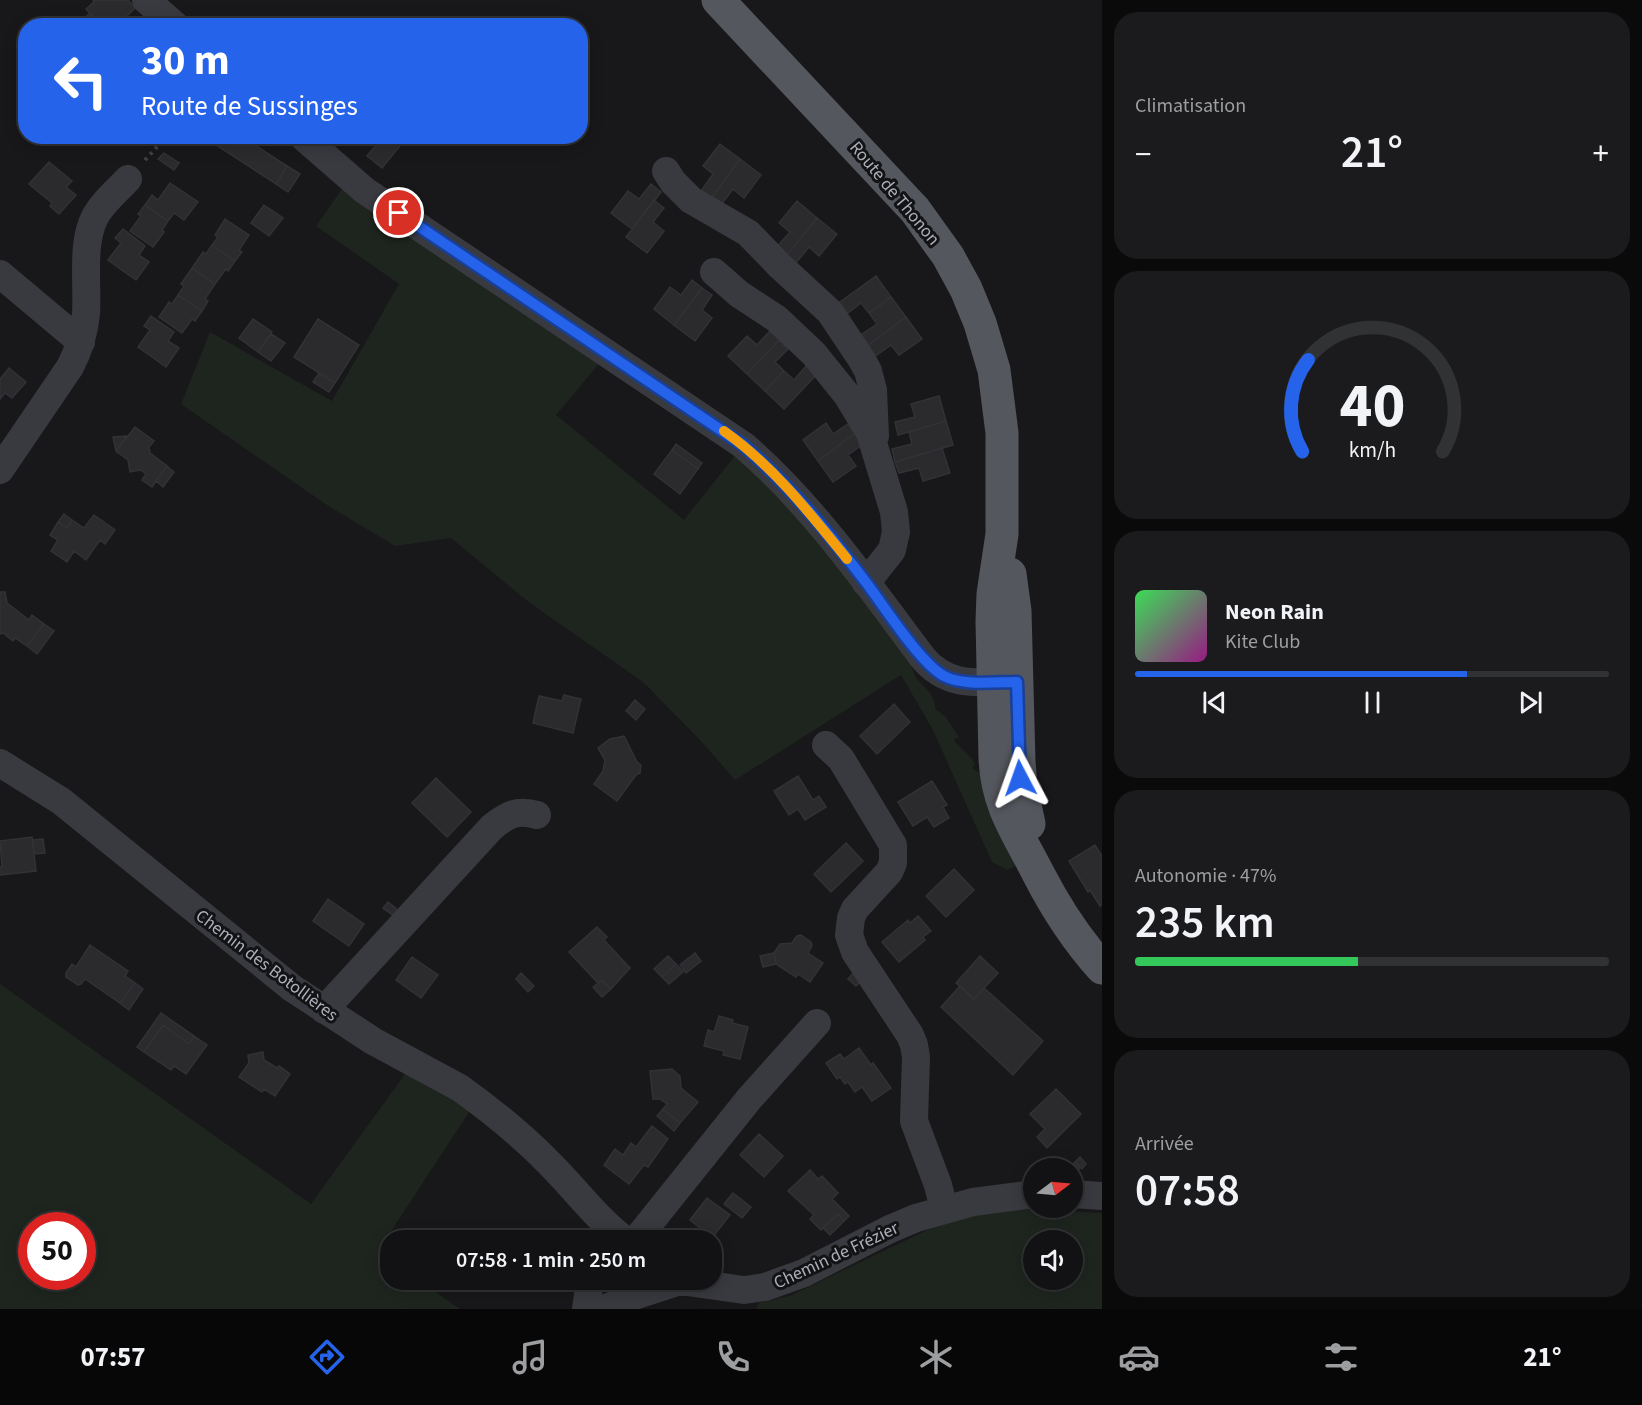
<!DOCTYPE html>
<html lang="fr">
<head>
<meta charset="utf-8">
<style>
  body { margin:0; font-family:"Source Sans 3",sans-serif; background:#1b1b1d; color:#f1f3f6; height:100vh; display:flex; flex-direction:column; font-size:22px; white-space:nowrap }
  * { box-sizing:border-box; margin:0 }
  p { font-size:20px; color:#9c9ea0 }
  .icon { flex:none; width:33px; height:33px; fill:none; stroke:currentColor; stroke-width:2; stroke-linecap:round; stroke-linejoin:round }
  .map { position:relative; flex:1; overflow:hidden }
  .panel { display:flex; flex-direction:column; gap:12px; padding:12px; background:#0a0a0b; width:540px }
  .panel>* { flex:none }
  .top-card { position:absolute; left:18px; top:18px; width:570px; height:126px; border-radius:24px; box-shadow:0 3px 15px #0003,0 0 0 2px #313234; background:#2563eb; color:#fff; overflow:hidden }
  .needle { width:39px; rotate:74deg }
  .buttons { position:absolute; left:1023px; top:1158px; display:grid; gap:12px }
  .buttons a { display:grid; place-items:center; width:60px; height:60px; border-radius:50%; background:#121214; box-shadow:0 3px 15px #0003,0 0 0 2px #313234; font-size:30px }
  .speed { position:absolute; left:18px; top:1212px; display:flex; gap:12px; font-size:30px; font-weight:700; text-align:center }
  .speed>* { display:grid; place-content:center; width:78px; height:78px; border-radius:50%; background:#121214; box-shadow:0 3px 15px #0003,0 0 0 2px #313234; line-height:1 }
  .speed .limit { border:9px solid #d22; background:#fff; color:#111 }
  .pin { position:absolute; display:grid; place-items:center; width:51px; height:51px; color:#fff; margin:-26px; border:3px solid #fff; border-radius:50%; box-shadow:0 2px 6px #0007 }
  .me { position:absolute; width:66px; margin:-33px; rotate:356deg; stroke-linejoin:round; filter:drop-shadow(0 0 4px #0008) }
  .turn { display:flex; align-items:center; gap:21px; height:126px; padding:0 24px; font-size:27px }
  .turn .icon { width:78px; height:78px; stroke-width:2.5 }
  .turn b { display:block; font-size:42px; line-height:51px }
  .big { font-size:45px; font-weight:600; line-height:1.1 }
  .panel .tile { flex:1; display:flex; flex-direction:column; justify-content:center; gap:9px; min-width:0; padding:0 21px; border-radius:24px; background:#1b1b1d }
  .panel .dial { align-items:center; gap:0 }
  .dial svg { height:156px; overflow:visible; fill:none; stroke:#313234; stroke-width:7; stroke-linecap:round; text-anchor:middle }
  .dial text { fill:#f1f3f6; stroke:none }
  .song { display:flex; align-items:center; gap:18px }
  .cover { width:72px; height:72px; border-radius:9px; background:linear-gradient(135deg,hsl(130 70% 55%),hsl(310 70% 35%)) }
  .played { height:6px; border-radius:3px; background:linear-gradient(90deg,#2563eb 70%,#313234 70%) }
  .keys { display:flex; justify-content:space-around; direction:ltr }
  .heat { display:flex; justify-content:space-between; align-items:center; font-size:33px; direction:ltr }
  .charge { height:9px; border-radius:4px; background:linear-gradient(90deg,#34c759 47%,#313234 0) }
  .trip { position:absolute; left:380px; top:1230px; width:342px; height:60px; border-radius:24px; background:#121214; box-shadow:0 3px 15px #0003,0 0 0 2px #313234; font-weight:600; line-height:60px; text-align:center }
  .tabs { display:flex; height:96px; justify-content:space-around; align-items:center; background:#070708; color:#9c9ea0 }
  .tabs .icon { width:42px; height:42px }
  .tabs .active { color:#2563eb }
  .tabs b { font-size:27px; color:#f1f3f6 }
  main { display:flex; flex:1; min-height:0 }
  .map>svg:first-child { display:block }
</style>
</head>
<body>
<main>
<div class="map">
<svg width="1102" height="1309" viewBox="0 0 1102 1309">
  <rect width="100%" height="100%" fill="#18181a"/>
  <!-- green -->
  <path fill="#1e251e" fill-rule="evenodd" d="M349,179l259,174 -52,62 128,105 53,-67 37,34 141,176 -4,4c2,2 3,6 4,9 7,12 21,16 20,33l10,7 14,21 -6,3 19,19 3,6 -3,3 12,8 32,90 -9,4 -15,-8 -59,-132 -32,-55 -166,105 -34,-39 -58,-59 -113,-79 -79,-65 -56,8 -68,-41 -146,-101 29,-72 122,69 67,-117 -83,-58z
    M0,984l311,220 102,-141 64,37 -99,151 12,8v21h28l42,29h-460zM32,1226h50v50h-50z
    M1009,1208l93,5v96h-346l3,-6 33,-8 152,-73zM1034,1240h38v40h-38z"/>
  <!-- building -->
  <path fill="#2b2b2e" stroke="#323236" stroke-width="1.5" d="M93,0h35l7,8 -18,18h-15l-16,-17 8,-7z
    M90,13l6,6 -5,5 -7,-6z
    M213,136h43l-4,7 35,23 -11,18 -66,-43z
    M369,136h39l-26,32 -15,-12 9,-11 -8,-7z
    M720,144l20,15 -29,40 -10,-8 12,-17 -10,-8z
    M164,153l15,10 -5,7 -16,-11z
    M740,159l21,16 -17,23 -11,-9 -13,17 -9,-7z
    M49,162l23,19 -6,6 10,8 -17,19 -9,-8 2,-3 -23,-19z
    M287,166l13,8 -12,18 -12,-8z
    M170,183l28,19 -14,18 -10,-7 -6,8 -23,-16 7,-10 6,5z
    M651,184l10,8 -29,37 -21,-16 17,-22 11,8z
    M654,200l10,8 -11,14 11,9 -17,22 -21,-16z
    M797,201l20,17 -31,38 -10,-8 14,-16 -11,-9z
    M145,205l23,16 -6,9 2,2 -11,15 -23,-16 11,-15 -3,-2z
    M264,205l19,13 -14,18 -18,-13z
    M817,218l20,16 -18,22 -10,-9 -14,17 -9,-8z
    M225,219l24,16 -10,15 3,2 -7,9 -23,-16 6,-8 -3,-2z
    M123,229l22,17 -6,9 10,7 -13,18 -28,-20 13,-17 -6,-5z
    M212,245l23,16 -7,10 -2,-2 -11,15 -23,-16 11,-16 3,2z
    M192,268l23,16 -10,15 3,2 -6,10 -24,-16 6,-9 -3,-2z
    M876,276l15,21 -22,16 -8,-10 -17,13 -8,-11z
    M692,280l10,8 -28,37 -20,-16 16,-22 11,8z
    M702,288l10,7 -10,15 10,8 -17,23 -21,-16z
    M178,295l24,16 -7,10 -3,-2 -10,14 -23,-16 10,-15 3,2z
    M891,297l15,20 -40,30 -7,-11 18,-12 -8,-11z
    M151,316l23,16 -6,9 11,7 -13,19 -28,-20 12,-17 -6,-4z
    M906,317l16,22 -23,16 -8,-10 -17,12 -8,-10z
    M253,319l19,13 -14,20 -19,-14z
    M318,319l41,26 -24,38 -41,-26z
    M770,331l9,9 -32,34 -19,-18 19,-20 10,9z
    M271,334l14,9 -14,18 -13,-9z
    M779,340l9,9 -13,13 9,9 -19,20 -18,-17z
    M806,366l10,9 -32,34 -19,-18 19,-20 10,9z
    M9,368l17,14 -14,16 -7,-5 -5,6v-20z
    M319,373l16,10 -6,9 -16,-10z
    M939,396l7,25 -48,14 -3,-13 20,-5 -4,-13z
    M946,421l7,24 -58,17 -3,-13 20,-5 -3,-12z
    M826,423l7,11 15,-10 8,9 -38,28 -15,-21z
    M135,427l19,14 -5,6 1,6 17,13 -15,21 -10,-7 4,-6 -5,-4 -11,2 -2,-12 -12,-9z
    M856,433l7,11 -15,11 8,11 -23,16 -15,-21z
    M127,436l-11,15 -3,-14z
    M676,444l26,19 -4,6 -26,-19z
    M942,448l8,25 -27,8 -4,-13 -20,5 -4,-11z
    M672,450l26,19 -18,25 -26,-20z
    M167,466l7,6 -11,15 -7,-6z
    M64,514l8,6 -5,8 -9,-6z
    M94,515l21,15 -10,14 -5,-4 -14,20 -12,-9 -7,11 -16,-11 7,-11 -8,-5 8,-13 9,6 5,-8 12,8z
    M0,592h5l2,11 22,17 3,-5 12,9 -17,22 -12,-8 -2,3 -10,-8 -3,1z
    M44,624l10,7 -17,23 -10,-8z
    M564,695l17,4 -8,34 -40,-10 6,-27 23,5z
    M635,700l10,9 -9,11 -10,-9z
    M894,704l16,18 -33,32 -17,-18z
    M624,736l13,26 4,3 -1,8 -4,2 -19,26 -23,-17 9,-13 2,-11 -7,-12 12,-9z
    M798,776l15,24 6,-4 7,11 -21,13 -7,-11 -9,6 -15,-24z
    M436,778l35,34 -24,25 -35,-34z
    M932,781l15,24 -4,2 6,11 -15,9 -7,-10 -14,9 -15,-24z
    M32,837l4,34 -36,4v-8h2l-2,-26z
    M43,839l2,14 -11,1 -1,-14z
    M846,843l17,18 -32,31 -17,-18z
    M1095,845l7,11v49l-2,1 -10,-16 -2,2 -19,-31z
    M954,869l20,21 -28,27 -20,-21z
    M328,899l36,25 -15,22 -36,-25z
    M388,902l11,9 -4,6 -12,-9z
    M918,916l13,15 -8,6 2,3 -26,22 -17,-20 26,-22 2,3z
    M597,927l10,10 -3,3 26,28 -19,21 -9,-9 -4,3 -29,-31z
    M801,935l10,7 1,4 -4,7 15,10 -13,19 -12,-8 -2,3 -20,-13 -2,-11 6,-9 12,-1 5,-7z
    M90,945l38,26 -3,5 10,7 -15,20 -35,-24 -4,5 -3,1 -12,-8v-4l6,-9 4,3z
    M695,953l6,8 -15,12 -6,-8z
    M774,953l2,11 -13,3 -3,-11z
    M668,956l8,8 -14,13 -8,-8z
    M980,956l18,17 -24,26 -18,-16z
    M412,957l26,18 -17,23 -25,-18z
    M676,964l7,8 -14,12 -7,-7z
    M855,971l8,8 -7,7 -8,-7z
    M521,973l13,13 -6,6 -12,-13z
    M602,980l9,9 -9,8 -9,-10z
    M135,983l8,6 -14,21 -9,-7z
    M960,986l14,13 10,-11 59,53 -30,34 -72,-68z
    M161,1013l33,23 -5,8 -26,-19 -19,27 -7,-5z
    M719,1016l14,4 -1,3 16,4 -8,32 -17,-4 1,-4 -20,-5 4,-16 6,2z
    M163,1025l26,19 5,-8 13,9 -21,29 -12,-8 -3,4 -27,-18z
    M859,1048l12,17 2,-2 18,25 -19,13 -10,-14 -7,5 -7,-10 -3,2 -5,-7 -3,2 -11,-16 14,-9 4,5z
    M263,1052l1,8 13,8 2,-2 11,8 -15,22 -11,-7 -2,3 -23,-15 10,-14 -1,-8z
    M672,1069l8,7 1,12 17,14 -18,21 -17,-14 4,-5 -7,-5h-7l-3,-28z
    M1056,1089l25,25 -34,34 -10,-11 8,-8 -15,-15z
    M663,1109l17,14 -6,8 -17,-15z
    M652,1126l16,13 -20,28 -4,-2 -15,19 -25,-19 11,-16 8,6 8,-12 5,4z
    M759,1134l24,22 -19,21 -24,-22z
    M1080,1157l6,7 -4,5 -7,-7z
    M1075,1162l5,6 -8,8v-8h-4z
    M810,1170l8,9 4,-3 16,17 -6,6 17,17 -5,5 -6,-7 -17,16 -11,-11 4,-4 -26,-24z
    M733,1193l18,14 -9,11 -18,-14z
    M707,1198l23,17 -18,23 -22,-18z
    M838,1214l6,7 -14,14 -7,-7z
    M470,1231l14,9h-21z"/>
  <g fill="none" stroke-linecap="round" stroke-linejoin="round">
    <!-- path -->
    <path stroke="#3f4146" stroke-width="4" stroke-dasharray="3 4.5" stroke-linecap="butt" d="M145,160l22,-24"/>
    <!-- minor -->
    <path stroke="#393a3f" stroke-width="28" d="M146,0l30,26
      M302,136l62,54 379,255c69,59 126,141 180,213 25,30 56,24 91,24
      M666,171l7,11 18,18 57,33 32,33 50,46 32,48 6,11 5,19 2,46
      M714,272l25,22 38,25 37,35 33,41 23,38 24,79 2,20 -4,18 -26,33
      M0,274l81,68
      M0,470l70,-103c9,-17 14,-34 16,-53 2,-29 -5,-71 9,-97 7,-14 22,-26 33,-38
      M826,745l15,14 52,86v18l-4,9 -34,37 -4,9 -2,17 6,17 55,83 4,10 2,12 -2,64 24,64 6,24
      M0,763l61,38 231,187 81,53 87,47c32,23 63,48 91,77 25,25 46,54 74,75
      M324,1010l168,-183c15,-12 25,-18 45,-12
      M1072,1194l30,2
      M636,1240l113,-141 68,-76
      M586,1309l4,-29
      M604,1309l30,-13 46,-15 64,9 21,-3 39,-14 86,-44 26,-11 57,-16 61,-8"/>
    <!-- major -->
    <path stroke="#55575e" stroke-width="33" d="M718,0l197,210 33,46 18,33 14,34 14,47 8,63v101l-9,60 -1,27 3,138c2,48 24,76 44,116 18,35 37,64 63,93
      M1010,574l5,37 4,151 2,24 8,38"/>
  </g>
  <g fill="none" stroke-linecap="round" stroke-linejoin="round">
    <defs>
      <path id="route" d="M399,213l344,232c48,41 87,90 125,140 17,23 53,79 76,91 18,10 52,6 73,6l3,96"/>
    </defs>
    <!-- route casing -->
    <use href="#route" stroke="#184099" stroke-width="15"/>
    <!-- route -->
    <use href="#route" stroke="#2563eb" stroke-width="10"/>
    <!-- slow -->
    <path stroke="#f59e0b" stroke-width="10" d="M724,431c49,35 85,81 123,128"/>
  </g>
  <g text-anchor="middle" stroke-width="6" stroke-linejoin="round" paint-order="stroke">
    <!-- street labels -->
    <g font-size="18" fill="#aaafb9" stroke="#131315">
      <text transform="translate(895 193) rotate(50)" y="6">Route de Thonon</text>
      <text transform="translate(267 965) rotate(37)" y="6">Chemin des Botollières</text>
      <text transform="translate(836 1255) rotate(-25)" y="6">Chemin de Frézier</text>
    </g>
  </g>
</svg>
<div class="buttons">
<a><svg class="needle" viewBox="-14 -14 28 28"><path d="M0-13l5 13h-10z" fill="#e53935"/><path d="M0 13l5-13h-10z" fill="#9c9ea0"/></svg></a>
<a><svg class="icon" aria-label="sound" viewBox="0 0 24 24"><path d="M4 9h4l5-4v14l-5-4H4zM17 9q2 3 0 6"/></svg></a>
</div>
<div class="speed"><div class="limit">50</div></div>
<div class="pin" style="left:399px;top:213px;background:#d93025"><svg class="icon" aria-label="arrive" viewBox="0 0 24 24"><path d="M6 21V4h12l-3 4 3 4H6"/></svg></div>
<svg class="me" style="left:1020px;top:778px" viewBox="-20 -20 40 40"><path d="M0-17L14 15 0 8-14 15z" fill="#2563eb" stroke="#fff" stroke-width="4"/></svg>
<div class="trip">07:58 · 1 min · 250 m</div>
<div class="top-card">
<div class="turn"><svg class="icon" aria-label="left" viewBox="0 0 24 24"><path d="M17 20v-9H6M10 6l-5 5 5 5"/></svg><div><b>30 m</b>Route de Sussinges</div></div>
</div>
</div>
<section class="panel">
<div class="tile"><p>Climatisation</p>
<div class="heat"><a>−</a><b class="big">21°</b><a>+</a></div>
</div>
<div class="tile dial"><svg viewBox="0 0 100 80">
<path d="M14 69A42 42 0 1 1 86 69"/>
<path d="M14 69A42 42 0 0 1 17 22" stroke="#2563eb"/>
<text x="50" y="56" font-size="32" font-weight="700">40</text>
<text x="50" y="72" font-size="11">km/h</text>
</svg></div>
<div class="tile">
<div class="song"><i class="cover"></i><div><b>Neon Rain</b><p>Kite Club</p></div></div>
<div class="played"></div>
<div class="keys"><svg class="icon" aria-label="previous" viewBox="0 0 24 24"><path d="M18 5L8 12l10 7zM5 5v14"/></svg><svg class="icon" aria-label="pause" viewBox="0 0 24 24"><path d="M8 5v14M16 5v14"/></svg><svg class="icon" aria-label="next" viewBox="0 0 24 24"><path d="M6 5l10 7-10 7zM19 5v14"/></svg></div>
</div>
<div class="tile"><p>Autonomie · 47%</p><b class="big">235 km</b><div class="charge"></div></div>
<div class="tile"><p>Arrivée</p><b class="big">07:58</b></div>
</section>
</main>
<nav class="tabs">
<b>07:57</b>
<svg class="icon active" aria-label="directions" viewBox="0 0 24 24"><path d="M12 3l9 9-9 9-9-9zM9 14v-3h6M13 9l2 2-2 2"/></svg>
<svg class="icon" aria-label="music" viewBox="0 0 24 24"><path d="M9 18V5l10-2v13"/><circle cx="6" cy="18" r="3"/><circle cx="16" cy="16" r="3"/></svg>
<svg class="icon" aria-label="phone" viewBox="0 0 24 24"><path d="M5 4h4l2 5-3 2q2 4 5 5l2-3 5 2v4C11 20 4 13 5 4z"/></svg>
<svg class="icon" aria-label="climate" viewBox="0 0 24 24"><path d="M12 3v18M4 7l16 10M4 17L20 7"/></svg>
<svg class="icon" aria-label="car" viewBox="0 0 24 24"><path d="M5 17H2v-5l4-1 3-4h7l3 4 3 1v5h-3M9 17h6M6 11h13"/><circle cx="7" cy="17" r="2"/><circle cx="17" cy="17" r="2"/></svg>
<svg class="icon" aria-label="filters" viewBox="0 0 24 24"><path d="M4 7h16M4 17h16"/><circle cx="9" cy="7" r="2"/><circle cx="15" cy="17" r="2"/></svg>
<b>21°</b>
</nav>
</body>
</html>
